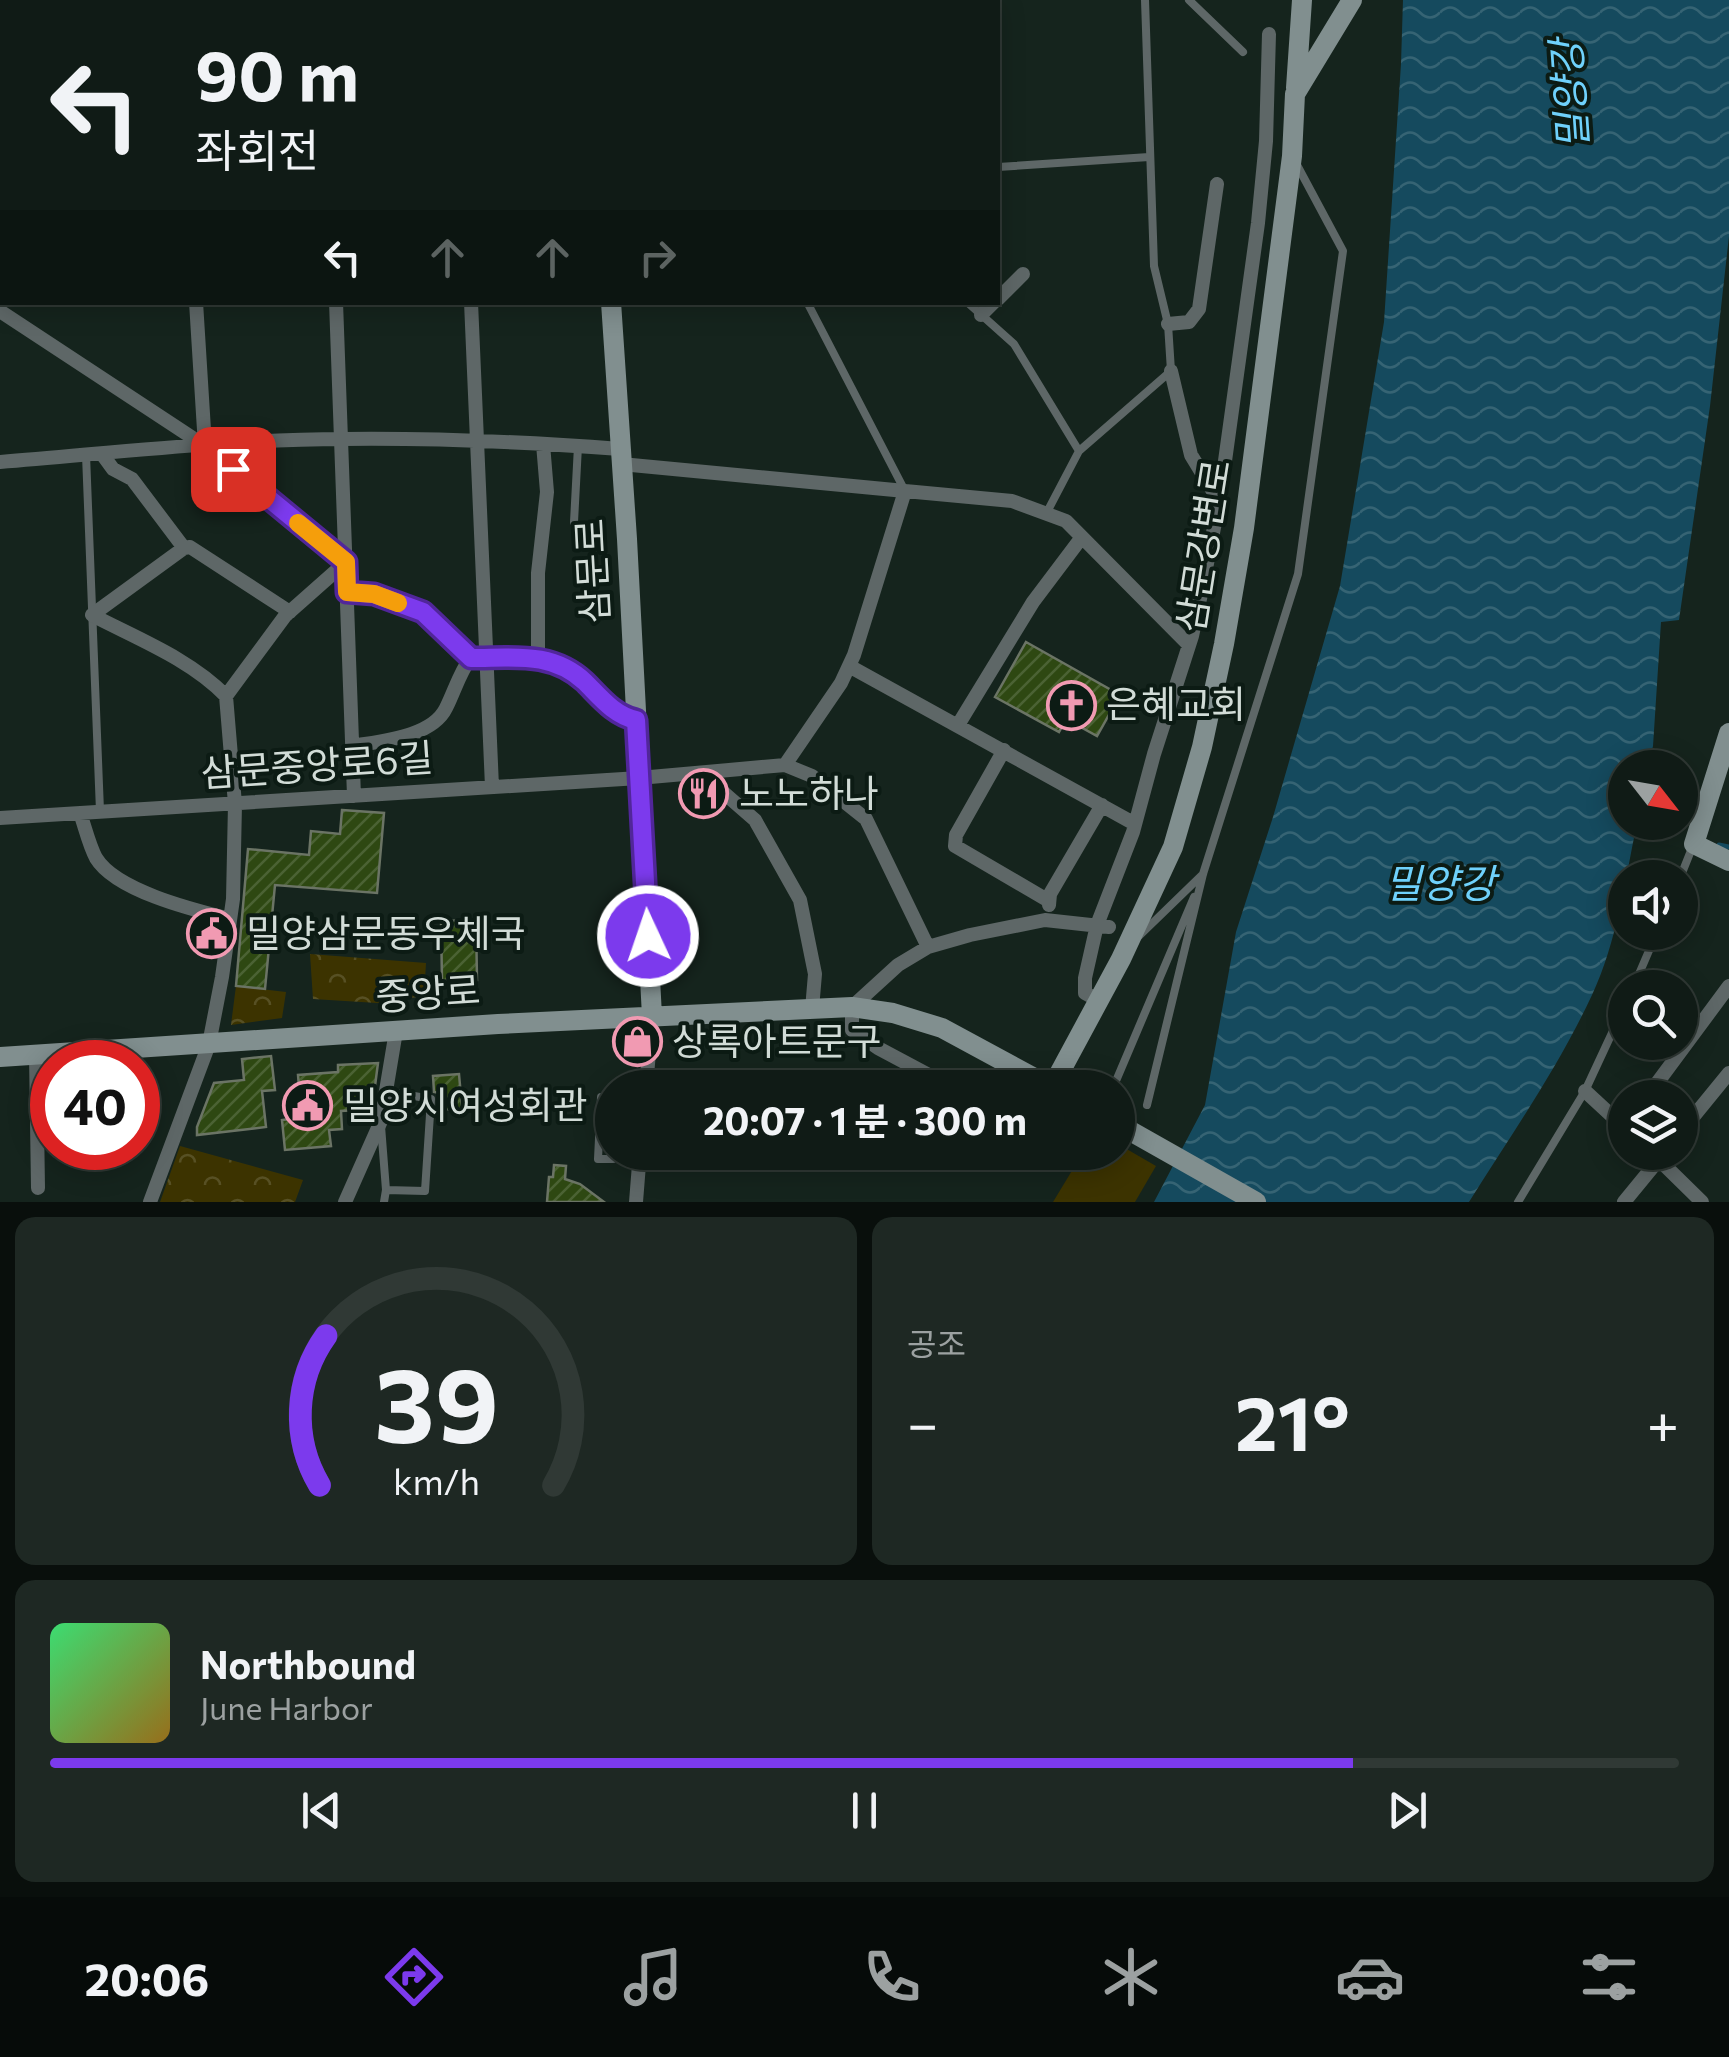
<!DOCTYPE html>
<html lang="ko">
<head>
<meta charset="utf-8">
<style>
  body { margin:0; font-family:Commissioner,"Noto Sans KR",sans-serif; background:#1e2823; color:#f1f3f6; height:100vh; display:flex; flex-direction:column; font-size:38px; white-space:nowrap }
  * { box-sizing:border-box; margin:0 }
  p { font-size:32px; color:#9ca1a1 }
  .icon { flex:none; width:55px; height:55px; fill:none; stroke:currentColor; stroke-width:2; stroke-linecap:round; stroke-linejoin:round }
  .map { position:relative; height:1202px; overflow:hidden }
  .side { display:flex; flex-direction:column; gap:15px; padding:15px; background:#090f0c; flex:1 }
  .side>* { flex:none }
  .hud { position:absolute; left:0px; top:0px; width:1000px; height:305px; box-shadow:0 5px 25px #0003,0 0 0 2px #303935; background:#101b16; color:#f1f3f6; overflow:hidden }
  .needle { width:65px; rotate:121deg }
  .tools { position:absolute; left:1608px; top:750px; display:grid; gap:20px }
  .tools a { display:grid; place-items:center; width:90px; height:90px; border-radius:50%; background:#101b16; box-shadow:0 5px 25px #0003,0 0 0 2px #303935; font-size:50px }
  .speed { position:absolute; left:30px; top:1040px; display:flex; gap:20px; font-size:50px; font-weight:700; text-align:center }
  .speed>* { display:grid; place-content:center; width:130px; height:130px; border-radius:50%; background:#101b16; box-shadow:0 5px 25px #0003,0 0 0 2px #303935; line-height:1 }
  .speed .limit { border:15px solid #d22; background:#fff; color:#111 }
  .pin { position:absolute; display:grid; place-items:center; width:85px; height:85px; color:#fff; margin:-42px; border-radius:20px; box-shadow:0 5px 15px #0006 }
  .me { position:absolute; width:110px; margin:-55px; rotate:357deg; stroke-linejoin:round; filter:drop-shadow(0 0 8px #0008) }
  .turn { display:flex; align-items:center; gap:35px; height:210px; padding:0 30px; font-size:45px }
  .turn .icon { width:130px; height:130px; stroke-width:2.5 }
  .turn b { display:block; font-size:70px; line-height:85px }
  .lanes { display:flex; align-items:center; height:95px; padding:0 30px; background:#0003; justify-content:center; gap:50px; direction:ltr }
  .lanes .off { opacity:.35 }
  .big { font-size:75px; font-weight:700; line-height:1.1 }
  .side .widget { flex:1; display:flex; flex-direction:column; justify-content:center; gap:15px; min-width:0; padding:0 35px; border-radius:20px; background:#1e2823 }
  .side .dial { align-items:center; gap:0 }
  .dial svg { height:260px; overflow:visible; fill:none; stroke:#303935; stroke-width:7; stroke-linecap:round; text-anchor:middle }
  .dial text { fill:#f1f3f6; stroke:none }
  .song { display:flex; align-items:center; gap:30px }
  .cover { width:120px; height:120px; border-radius:15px; background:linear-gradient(135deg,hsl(140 70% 55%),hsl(40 70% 35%)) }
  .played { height:10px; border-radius:5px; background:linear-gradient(90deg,#7c3aed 80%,#303935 80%) }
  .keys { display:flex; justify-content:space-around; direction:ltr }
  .heat { display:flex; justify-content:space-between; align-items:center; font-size:55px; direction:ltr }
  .side .tiles { flex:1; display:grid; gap:15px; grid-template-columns:1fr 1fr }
  .widget:last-child { grid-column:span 2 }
  .trip { position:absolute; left:595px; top:1070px; width:540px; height:100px; border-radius:50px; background:#101b16; box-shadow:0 5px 25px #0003,0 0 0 2px #303935; font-weight:700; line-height:100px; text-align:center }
  .tab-bar { display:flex; height:160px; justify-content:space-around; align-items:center; background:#060b09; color:#9ca1a1 }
  .tab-bar .icon { width:70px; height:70px }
  .tab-bar .current { color:#7c3aed }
  .tab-bar b { font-size:45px; color:#f1f3f6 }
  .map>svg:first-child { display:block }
</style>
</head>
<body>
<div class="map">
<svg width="1729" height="1202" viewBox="0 0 1729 1202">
  <defs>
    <pattern id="park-crowns" width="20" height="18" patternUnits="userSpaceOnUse" patternTransform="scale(2.5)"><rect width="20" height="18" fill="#3c3300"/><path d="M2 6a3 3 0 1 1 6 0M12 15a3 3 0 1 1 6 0" fill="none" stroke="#575024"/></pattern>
    <pattern id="water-waves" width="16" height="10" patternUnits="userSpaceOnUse" patternTransform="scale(2.5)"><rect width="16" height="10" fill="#154a5e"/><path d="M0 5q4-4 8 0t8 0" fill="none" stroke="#366474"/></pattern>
    <pattern id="building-hatch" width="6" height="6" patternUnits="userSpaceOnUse" patternTransform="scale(2.5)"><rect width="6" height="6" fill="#2e4812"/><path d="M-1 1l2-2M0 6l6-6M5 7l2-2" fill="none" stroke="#4b6234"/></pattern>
  </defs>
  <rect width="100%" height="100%" fill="#15241d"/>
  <!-- grass -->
  <path fill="#3c3300" d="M1118,1144l38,22 -21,36h-82l23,-38 4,-11 38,-1z"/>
  <!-- park -->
  <path fill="url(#park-crowns)" d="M310,954l116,9 -2,33 -47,7 -64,-4z
    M236,986l50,6 -4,26 -51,7z
    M180,1146l123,34 -8,22h-135z"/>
  <!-- water -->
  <path fill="url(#water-waves)" d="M1403,0h326v236l-19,170 -31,214 -18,2 -8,124 -5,21 -23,1v54l12,1c-12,57 -20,119 -45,172 -34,73 -81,140 -123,207h-315l51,-97 31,-173 37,-115 67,-231 44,-264 17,-258z"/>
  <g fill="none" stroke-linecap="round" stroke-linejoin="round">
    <!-- stream -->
    <path stroke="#154a5e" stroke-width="5" d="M1719,845l10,2"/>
  </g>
  <!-- building -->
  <path fill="url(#building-hatch)" stroke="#6b7465" stroke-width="2.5" d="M1026,642l94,53 -23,41 -31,-17 -7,13 -64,-35z
    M342,810l42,3 -7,80 -102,-8 -10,104 -29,-3 12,-137 61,6 2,-24 29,3z
    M476,920l1,60 -35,1 -1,-60z
    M202,923l14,3 -3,21 -14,-1z
    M271,1056l4,34 -13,1 4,36 -69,8v-8l17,-44 30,-3 -2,-21z
    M378,1063l-6,46 -31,2 1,18 -13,1 2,16 -46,4 -3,-30 8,-1 -1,-18 11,-1 -2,-25 40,-3v-7z
    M459,1074l3,34 -20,2 -2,-17 -6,-1 -1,-16z
    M554,1165l12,1 -1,13 15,5 24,18h-57l2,-25h4z"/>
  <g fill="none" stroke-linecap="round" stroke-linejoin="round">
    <!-- lane -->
    <path stroke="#5e6767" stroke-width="8" d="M720,0l1,2
      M1189,0l54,52
      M998,167l151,-10
      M807,302l98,189
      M967,302l47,42 65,107
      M86,455l14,356
      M1046,514l33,-63 92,-80 -3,-47 -14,-58 -9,-266
      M574,522l4,-76
      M1680,878l12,-30
      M1138,937l65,-63
      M1633,988l24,-56
      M1113,1088l81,-191
      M612,1098l-11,-1 -3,62h15v-7
      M1147,1105l56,-231 95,-300 45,-323 -46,-86
      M381,1126l5,64 -2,12
      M386,1190l39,1 6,-92 -45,-8
      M1518,1202l67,-111 40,-86"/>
    <!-- street -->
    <path stroke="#5e6767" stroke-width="14" d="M179,0v2
      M0,103h2
      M998,299l25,-25
      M196,302l9,144
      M336,302l18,494
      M471,302l21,485
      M0,311l205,135 141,116 -61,54 -59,80 9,108 -2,95 -11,78 -13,67 -59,158
      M981,315l13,-13
      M1168,324l21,-2 10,-13 18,-125
      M1171,371l20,84 28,46
      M102,454l11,15 19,10 52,69
      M0,462c113,-9 231,-23 344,-23 92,-1 184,3 276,10
      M905,491l107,10 54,20 123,124
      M347,592l28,3 48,17 48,45
      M538,657v-84l9,-81 -4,-48
      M849,666l286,158
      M226,696c-36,-37 -88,-57 -134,-81l92,-67 6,-1 100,65
      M958,725l75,-123 49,-65
      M353,746c28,-5 79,-9 93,-38 9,-18 13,-34 25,-51 42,1 80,-6 114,25 16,16 29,32 51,39
      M1004,750l-48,85 -1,11 94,55
      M785,765l27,11 54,43 62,128 -30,18 -46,42v23l26,18 75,40
      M701,773l54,47 45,80 15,74 -3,35
      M80,813c5,14 9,32 16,45 20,33 98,52 134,61
      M0,818l639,-40 146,-13 56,-82 13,-28 51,-164 -284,-27
      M1049,905l1,-11 52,-89
      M928,947l42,-12 75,-15 64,7
      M1098,1000l-13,-7v-15l12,-53 36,-93 21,-78 38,-118 9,-42 19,-97 38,-274 8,-82 3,-107
      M36,1055l2,133
      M646,1088l6,-72
      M1585,1091l40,37
      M1646,1098l83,-112
      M1680,1133l49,-60
      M1651,1152l51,50
      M345,1202l36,-81 15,-90
      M636,1202l4,-50
      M1624,1202l41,-50"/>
    <!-- secondary -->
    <path stroke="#818f8f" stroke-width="20" d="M593,0v2
      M1296,88l6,-88
      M611,302l16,237 25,477
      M1729,733l-35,111 35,17
      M0,1057l498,-33 354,-17 41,6 49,15 111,60
      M1052,1087l69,-128 52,-112 29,-100 22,-103 20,-116 48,-372 3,-62 57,-94
      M1118,1124l138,78"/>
  </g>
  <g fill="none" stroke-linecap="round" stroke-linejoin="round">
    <defs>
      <path id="route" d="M233,469l113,93 1,30 27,2 49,18 48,46c42,0 81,-7 114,24 16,16 29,33 51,38l12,216"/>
    </defs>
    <!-- route casing -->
    <use href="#route" stroke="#51269a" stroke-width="25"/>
    <!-- route -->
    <use href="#route" stroke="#7c3aed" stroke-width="18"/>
    <!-- slow -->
    <path stroke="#f59e0b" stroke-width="18" d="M298,523l48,39 1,30 27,2 24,9"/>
  </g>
  <!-- icons -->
  <defs>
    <symbol id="church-ring" viewBox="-11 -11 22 22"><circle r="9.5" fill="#0c1b14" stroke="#f19ab2" stroke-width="1.5"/><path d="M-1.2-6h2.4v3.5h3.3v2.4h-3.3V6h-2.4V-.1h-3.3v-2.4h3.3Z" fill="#f19ab2"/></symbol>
    <symbol id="restaurant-ring" viewBox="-11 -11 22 22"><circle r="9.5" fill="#0c1b14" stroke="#f19ab2" stroke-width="1.5"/><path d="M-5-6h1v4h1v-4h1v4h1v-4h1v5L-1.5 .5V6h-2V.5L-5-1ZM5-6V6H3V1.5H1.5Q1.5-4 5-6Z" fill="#f19ab2"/></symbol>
    <symbol id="civic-ring" viewBox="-11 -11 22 22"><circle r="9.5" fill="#0c1b14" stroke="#f19ab2" stroke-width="1.5"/><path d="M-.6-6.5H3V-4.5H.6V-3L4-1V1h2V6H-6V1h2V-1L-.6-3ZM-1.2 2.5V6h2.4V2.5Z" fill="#f19ab2"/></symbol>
    <symbol id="shop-ring" viewBox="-11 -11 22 22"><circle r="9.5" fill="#0c1b14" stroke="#f19ab2" stroke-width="1.5"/><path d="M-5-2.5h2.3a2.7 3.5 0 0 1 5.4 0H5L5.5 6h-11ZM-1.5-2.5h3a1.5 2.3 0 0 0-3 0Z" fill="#f19ab2"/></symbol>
  </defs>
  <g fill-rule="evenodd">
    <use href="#church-ring" x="1044" y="678" width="55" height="55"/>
    <use href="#restaurant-ring" x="676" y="766" width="55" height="55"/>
    <use href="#civic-ring" x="184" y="906" width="55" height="55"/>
    <use href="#shop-ring" x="610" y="1014" width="55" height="55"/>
    <use href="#civic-ring" x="280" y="1078" width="55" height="55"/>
  </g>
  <g text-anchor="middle" stroke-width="8" stroke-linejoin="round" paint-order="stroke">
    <!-- street labels -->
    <g font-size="38" fill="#d2dcd7" stroke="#0c1b14">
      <text transform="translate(1204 546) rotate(-81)" y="13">삼문강변로</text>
      <text transform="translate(593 571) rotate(-93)" y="13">삼문로</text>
      <text transform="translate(317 766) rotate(-4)" y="13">삼문중앙로6길</text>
      <text transform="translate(428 994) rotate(-4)" y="13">중앙로</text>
    </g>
    <!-- poi labels -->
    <g font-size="38" fill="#d2dcd7" stroke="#0c1b14" text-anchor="start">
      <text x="1106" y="718">은혜교회</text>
      <text x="739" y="807">노노하나</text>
      <text x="246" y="947">밀양삼문동우체국</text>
      <text x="672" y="1055">상록아트문구</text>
      <text x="343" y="1119">밀양시여성회관</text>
    </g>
    <!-- water labels -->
    <g font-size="40" font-style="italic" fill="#6fd1fb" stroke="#0c1b14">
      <text transform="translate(1570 95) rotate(-94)" y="14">밀양강</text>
      <text x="1440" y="898">밀양강</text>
    </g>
  </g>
</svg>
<div class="tools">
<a><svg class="needle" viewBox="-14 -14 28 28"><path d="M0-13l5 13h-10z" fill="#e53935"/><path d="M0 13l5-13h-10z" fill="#9ca1a1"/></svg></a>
<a><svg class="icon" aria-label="sound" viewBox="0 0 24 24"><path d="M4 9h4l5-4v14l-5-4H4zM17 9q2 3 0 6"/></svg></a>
<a><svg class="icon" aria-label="search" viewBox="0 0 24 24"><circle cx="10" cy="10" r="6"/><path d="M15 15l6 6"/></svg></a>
<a><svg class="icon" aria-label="layers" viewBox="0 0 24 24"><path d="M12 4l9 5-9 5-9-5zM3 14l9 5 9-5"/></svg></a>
</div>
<div class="speed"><div class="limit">40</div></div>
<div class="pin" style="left:233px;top:469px;background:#d93025"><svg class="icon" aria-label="arrive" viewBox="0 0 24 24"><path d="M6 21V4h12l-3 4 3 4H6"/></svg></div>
<svg class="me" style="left:648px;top:936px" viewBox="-20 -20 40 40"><circle r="17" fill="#7c3aed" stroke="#fff" stroke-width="3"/><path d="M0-11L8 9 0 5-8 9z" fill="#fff"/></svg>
<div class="trip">20:07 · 1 분 · 300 m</div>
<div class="hud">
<div class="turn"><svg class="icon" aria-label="left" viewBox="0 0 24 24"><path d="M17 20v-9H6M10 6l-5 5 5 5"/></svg><div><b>90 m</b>좌회전</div></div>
<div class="lanes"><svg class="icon" aria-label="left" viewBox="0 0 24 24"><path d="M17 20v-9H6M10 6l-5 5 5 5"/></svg><svg class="icon off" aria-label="ahead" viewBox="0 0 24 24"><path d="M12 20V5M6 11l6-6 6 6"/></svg><svg class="icon off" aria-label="ahead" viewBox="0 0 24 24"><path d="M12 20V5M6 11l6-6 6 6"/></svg><svg class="icon off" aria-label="right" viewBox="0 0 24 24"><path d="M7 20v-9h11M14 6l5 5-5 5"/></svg></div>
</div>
</div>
<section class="side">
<div class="tiles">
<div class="widget dial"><svg viewBox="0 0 100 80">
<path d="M14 69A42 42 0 1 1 86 69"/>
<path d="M14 69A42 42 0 0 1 16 23" stroke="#7c3aed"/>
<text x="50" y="56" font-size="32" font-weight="700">39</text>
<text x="50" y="72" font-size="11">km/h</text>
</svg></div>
<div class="widget"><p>공조</p>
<div class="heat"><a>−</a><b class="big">21°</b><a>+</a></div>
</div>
<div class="widget">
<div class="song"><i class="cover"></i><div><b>Northbound</b><p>June Harbor</p></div></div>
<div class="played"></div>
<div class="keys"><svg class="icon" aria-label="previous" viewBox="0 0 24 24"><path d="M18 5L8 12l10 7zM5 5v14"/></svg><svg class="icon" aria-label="pause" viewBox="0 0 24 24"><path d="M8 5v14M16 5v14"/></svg><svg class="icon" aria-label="next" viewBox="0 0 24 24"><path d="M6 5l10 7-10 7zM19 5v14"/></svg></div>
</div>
</div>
</section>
<nav class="tab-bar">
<b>20:06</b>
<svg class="icon current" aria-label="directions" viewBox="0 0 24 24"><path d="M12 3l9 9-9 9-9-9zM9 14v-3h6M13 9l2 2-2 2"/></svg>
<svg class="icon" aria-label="music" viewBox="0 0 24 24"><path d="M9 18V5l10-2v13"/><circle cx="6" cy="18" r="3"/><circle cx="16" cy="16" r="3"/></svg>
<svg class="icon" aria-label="phone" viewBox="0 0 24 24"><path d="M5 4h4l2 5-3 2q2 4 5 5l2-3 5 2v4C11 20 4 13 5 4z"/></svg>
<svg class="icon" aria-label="climate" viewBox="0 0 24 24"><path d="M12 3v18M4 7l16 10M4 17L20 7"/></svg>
<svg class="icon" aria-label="car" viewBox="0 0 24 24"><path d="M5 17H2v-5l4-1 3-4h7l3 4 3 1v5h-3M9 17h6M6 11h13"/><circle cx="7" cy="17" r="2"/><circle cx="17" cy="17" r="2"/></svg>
<svg class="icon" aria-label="filters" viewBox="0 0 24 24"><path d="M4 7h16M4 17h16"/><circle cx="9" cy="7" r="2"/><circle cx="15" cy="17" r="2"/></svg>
</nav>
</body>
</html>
